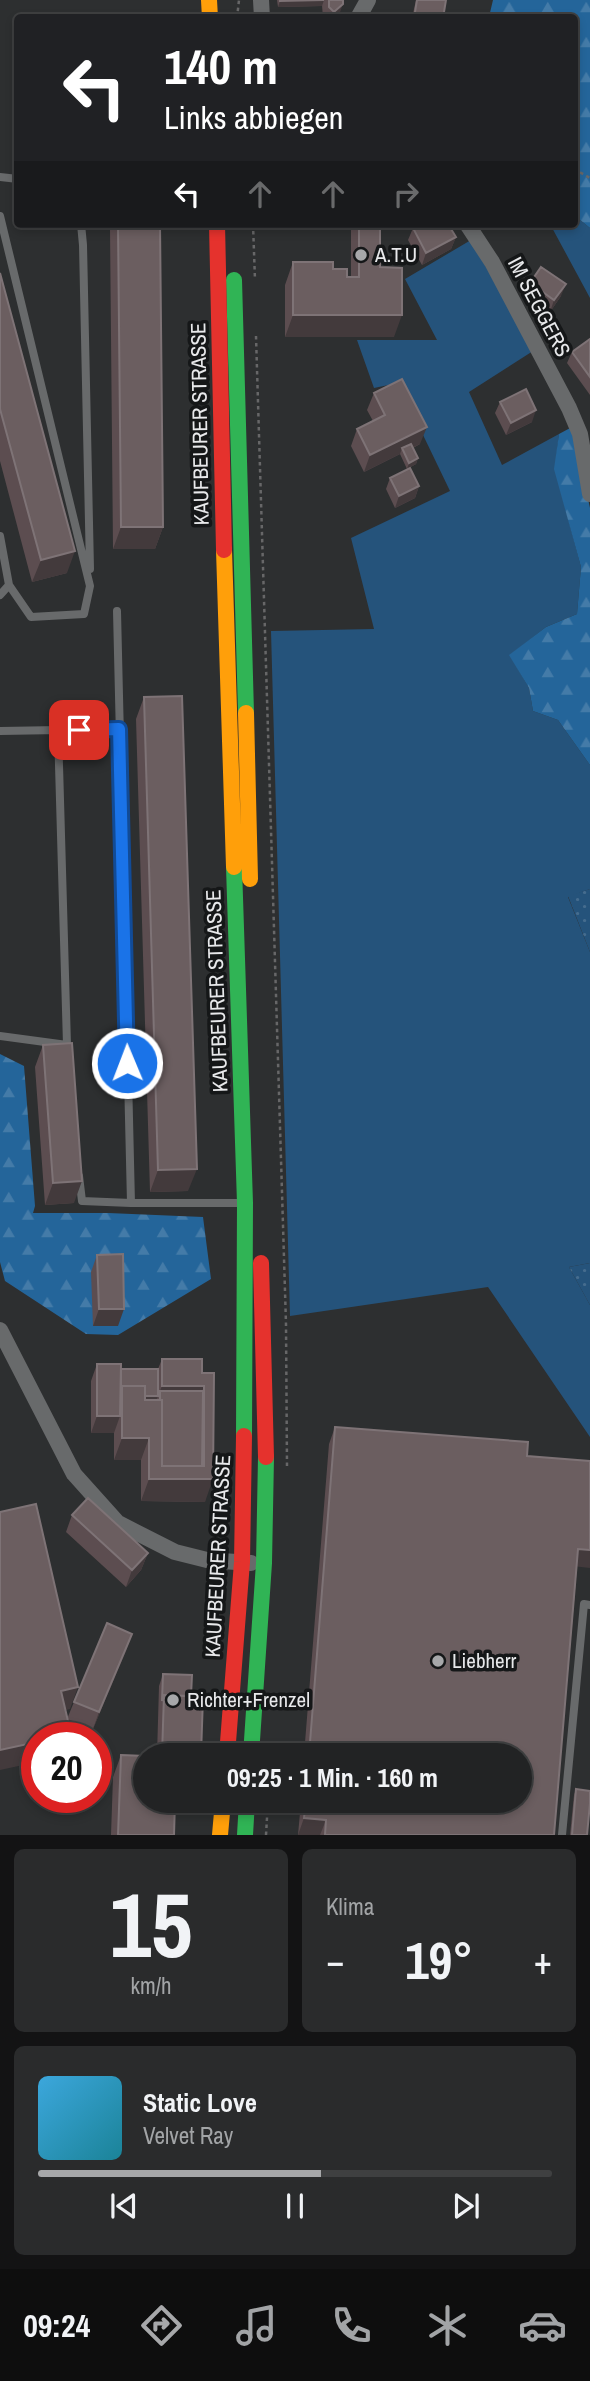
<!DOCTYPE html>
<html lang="de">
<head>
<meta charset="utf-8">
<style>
  body { margin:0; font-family:"Archivo Narrow",sans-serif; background:#2a2b2c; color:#f1f3f6; height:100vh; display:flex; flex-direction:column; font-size:26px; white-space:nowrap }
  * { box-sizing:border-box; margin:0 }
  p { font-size:23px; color:#a2a4a6 }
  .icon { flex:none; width:38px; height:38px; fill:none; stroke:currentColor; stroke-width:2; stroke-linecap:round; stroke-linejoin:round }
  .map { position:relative; height:1835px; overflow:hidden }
  .panel { display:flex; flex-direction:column; gap:14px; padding:14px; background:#131314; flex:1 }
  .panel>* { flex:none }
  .top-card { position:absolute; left:14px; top:14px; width:564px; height:214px; border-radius:7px; box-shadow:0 4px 10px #0003,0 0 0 2px #3f4041; background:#202124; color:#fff; overflow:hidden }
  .speed { position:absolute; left:21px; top:1722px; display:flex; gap:14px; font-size:35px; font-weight:700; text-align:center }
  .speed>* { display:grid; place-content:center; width:91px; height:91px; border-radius:50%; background:#222324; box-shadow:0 4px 10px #0003,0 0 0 2px #3f4041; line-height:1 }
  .speed .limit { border:10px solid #d22; background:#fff; color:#111 }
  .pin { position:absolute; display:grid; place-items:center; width:60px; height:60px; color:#fff; margin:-30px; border-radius:14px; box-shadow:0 4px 10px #0006 }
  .me { position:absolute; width:77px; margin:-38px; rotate:359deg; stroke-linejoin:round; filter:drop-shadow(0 0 5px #0008) }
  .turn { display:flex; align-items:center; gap:24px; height:147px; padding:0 35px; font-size:32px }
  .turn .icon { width:91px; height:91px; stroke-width:2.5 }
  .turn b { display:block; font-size:49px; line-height:60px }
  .lanes { display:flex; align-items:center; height:66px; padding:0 35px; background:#0003; justify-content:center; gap:35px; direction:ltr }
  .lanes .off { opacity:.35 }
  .big { font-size:52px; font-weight:700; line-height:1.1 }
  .panel .card { flex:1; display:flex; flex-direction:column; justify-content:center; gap:10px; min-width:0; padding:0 24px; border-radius:10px; background:#2a2b2c }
  .panel .dial { align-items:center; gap:0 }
  .dial b { font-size:91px; line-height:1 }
  .song { display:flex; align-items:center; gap:21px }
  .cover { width:84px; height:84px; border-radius:10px; background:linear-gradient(135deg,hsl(200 70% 55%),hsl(190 70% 35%)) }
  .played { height:7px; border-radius:4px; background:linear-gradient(90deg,#a7a8aa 55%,#3f4041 55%) }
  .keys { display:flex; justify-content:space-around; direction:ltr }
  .heat { display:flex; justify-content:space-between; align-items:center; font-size:38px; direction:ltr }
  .panel .tiles { flex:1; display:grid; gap:14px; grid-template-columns:1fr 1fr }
  .card:last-child { grid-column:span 2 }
  .trip { position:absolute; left:133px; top:1743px; width:399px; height:70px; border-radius:35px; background:#222324; box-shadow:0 4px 10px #0003,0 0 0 2px #3f4041; font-weight:700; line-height:70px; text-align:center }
  .tabs { display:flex; height:112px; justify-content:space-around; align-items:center; background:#0e0e0e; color:#a2a4a6 }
  .tabs .icon { width:49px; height:49px }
  .tabs .selected { color:#a7a8aa }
  .tabs b { font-size:32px; color:#f1f3f6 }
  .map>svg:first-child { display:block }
</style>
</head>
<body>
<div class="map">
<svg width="590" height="1835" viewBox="0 0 590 1835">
  <defs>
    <pattern id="forest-firs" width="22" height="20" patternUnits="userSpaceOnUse" patternTransform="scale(1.75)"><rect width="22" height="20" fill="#24659a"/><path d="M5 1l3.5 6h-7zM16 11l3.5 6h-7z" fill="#447ba8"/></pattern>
    <pattern id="garden-dots" width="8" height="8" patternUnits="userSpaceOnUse" patternTransform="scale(1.75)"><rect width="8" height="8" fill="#25537b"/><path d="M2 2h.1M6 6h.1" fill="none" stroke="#456c8e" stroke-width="1.8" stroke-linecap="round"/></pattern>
  </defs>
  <rect width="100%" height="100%" fill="#2d2f30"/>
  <!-- grass -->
  <path fill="#25537b" d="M574,215l16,13v70l-40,-74h24z
    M471,240l62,111 -64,41 33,73 57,-31 -4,35 26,98 -4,47 -31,13 -36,28 19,33 4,23 25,9 32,45v124l-22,8 22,55v311l-21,4 21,38v132l-102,-150 -198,29 -19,-685 103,-2 -23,-91 99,-47 -52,-108 -24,5 -17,-48h80l-32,-61z"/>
  <!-- forest -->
  <path fill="url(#forest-firs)" d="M493,0h97v228l-16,-13v-197l-85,-1z
    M572,427l18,81v257l-32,-45 -25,-9 -4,-23 -20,-33 37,-28 31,-13 4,-47 -27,-98 5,-35z
    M0,1054l24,12 11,140 -2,7h75l95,4 8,62 -93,56 -32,-1 -81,-53 -5,-19z"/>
  <!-- garden -->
  <path fill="url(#garden-dots)" d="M590,889v63l-22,-56z
    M590,1263v42l-21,-38z"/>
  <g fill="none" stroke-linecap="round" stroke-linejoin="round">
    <!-- path -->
    <path stroke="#676768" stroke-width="2.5" stroke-dasharray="3.5 3.5" stroke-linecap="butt" d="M237,18l2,-18
      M574,169l16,9
      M253,224l2,56
      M256,336l30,988 1,142
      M266,1835l2,-34"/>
    <!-- lane -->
    <path stroke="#686a6b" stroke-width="8" d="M0,177l18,2
      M0,216l90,370 -6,28 -53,3 -22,-32
      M81,224l2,21 7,324
      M0,536l9,49 -9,10
      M117,611l14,592h111
      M0,731l119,-2
      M0,1036l67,9 -9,-315
      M79,1176l3,25 49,2
      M562,1835l22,-231 6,1"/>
    <!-- street -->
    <path stroke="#686a6b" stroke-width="16" d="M261,0l1,18
      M358,18l10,-18
      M467,224l25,38 77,146 11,26 10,60
      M0,1330l74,144 44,49 57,29 32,8 44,3"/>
    <!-- fast -->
    <path stroke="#30b455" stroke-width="16" d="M234,280l12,433
      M234,867l11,336 -1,233
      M251,1755l13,-192 2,-106
      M245,1835l2,-34"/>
    <!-- slow -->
    <path stroke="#ff9f0a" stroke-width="16" d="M209,0l1,18
      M224,550l10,317
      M246,713l4,166
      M220,1835l3,-34"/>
    <!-- jam -->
    <path stroke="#e5322d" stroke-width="16" d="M217,224l7,326
      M261,1263l5,194
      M227,1755l15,-193 2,-126"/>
  </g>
  <!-- wall -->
  <path fill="#5c4d50" d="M277,0h66l-5,18h-15l-1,-13v1l-44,1z
    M416,0h1l26,18h-31z
    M112,224h48l3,303 -8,22h-42l-3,-320z
    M351,224h29v43l14,70h-109v-52l8,-23 40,7 14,8h4z
    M413,228l43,9 -5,12 -29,16 -14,-25z
    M0,273l67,300 -35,9 -32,-121z
    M530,283l31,13 -11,16 -24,-17z
    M590,339v56l-23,-32 5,-11z
    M374,393l46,51 -7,4 5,10 -2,6 -9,5 -7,-15 -36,18 -13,-26 6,-17 16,-8 -6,-11z
    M500,402l32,20 -26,13 -11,-22z
    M390,478l29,8 -4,12 -20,10 -9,-19z
    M144,697l44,494 -38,1 -14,-473z
    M43,1045l31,158 -29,2 -10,-138z
    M97,1255l21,71h-25l-2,-54z
    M162,1359l40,14h12l-9,129 -64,-1v-41h-27v-27h-23v-52l6,-17 24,5h37z
    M335,1427l192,29 50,111 -23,268h-256l3,-34h219v-46h-216l25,-311z
    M72,1515l76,38 -7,17 -15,17 -60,-55z
    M132,1634l-39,95 -26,-10 7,-17z
    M163,1674l28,22 10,59h-44l2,-69z
    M121,1755l53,80h-63l2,-58z
    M576,1789l11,46h-17l4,-40z"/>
  <!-- shaded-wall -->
  <path fill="#433a3c" d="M324,0l-2,6 -44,1 2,-6z
    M343,4l-5,14h-6l2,-6z
    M456,237l-5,12 -29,16 4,-12z
    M566,284l-5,12 -11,16 4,-12z
    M293,315h109l-8,22h-109z
    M536,410l-4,12 -26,13 5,-12z
    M427,427l-7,17 -16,8 -2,-4 -2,6 -36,18 6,-17z
    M418,458l-2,6 -9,5 2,-6z
    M419,486l-4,12 -20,10 4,-12z
    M121,527h42l-8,22h-42z
    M75,551l-8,22 -35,9 9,-22z
    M197,1169l-9,22 -38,1 8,-22z
    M82,1181l-8,22 -29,2 8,-22z
    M99,1309h25l-6,17h-25z
    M162,1386h42l-8,22 -36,-17z
    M122,1396h36l-4,12z
    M97,1416h23l-6,17h-23z
    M122,1438h27l-8,22h-27z
    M149,1479h64l-8,23 -64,-1z
    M578,1549l12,1v18l-18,-2z
    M148,1553l-7,17 -15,17 6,-17z
    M132,1634l-6,17 -33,78 6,-17z
    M78,1687l-8,22 -17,4 8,-22z
    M71,1734l-1,4h-15z
    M37,1742v20l-37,8v-20z
    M304,1818l22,2 -6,15h-22z"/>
  <!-- building -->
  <path fill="#6b5e60" stroke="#7e7376" stroke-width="2" d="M280,0h44l-44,1z
    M329,0h14v4l-9,8 -5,-5z
    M417,0h29l-3,18h-29z
    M118,224h42l3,303h-42z
    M359,224h21v43l22,1v47h-109v-53h40v7h14v8h12z
    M420,224h28l8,13 -30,16 -13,-25z
    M541,267l25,17 -12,16 -24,-17z
    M0,273l75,278 -34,9 -41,-151z
    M590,339v38l-18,-25z
    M402,379l25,48 -57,28 -13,-26 28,-14 -11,-22z
    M526,389l10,21 -25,13 -11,-21z
    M411,444l7,14 -9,5 -7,-15z
    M410,468l9,18 -20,10 -9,-18z
    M182,696l15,473 -39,1 -14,-473z
    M72,1043l10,138 -29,2 -10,-138z
    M123,1254l1,55h-25l-2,-54z
    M162,1359h40v14h12l-1,106h-64v-41h-27v-52h23v14h17v66h42v-80h-42z
    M97,1364h24l-1,52h-23z
    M121,1369h37v27h-13v-10h-23l-1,4z
    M160,1391h43l-1,75h-40v-66h-2z
    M335,1427l193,15 -1,14 63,5v89l-12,-1 -24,286h-229l1,-15 -22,-2 2,-17h214v-46h-211z
    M88,1498l60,55 -16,17 -60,-55z
    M36,1504l42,183 -17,4 10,43 -16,4h-18v4l-37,8v-238z
    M107,1623l25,11 -33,78 -25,-10z
    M163,1674l29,1 -1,21 -27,-1 -2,6z
    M164,1695l39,2 -2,58h-39z
    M121,1755l24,1v45h30l-1,34h-56z
    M576,1789l14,2v12l-3,32h-15z"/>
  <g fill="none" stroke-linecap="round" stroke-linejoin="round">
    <defs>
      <path id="route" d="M79,730l40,-1 8,334"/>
    </defs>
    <!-- route casing -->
    <use href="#route" stroke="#114b97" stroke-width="18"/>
    <!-- route -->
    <use href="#route" stroke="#1a73e8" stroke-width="12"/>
  </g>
  <!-- markers -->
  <g fill="#a7a8aa" stroke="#151718" stroke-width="2.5">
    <circle cx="361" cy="255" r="7"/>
    <circle cx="438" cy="1661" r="7"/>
    <circle cx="173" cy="1700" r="7"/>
  </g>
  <g text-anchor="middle" stroke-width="7" stroke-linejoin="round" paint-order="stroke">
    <!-- poi labels -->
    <g font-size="21" fill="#e8e9eb" stroke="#151718" text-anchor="start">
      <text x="375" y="262">A.T.U</text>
      <text x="452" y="1668">Liebherr</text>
      <text x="187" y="1707">Richter+Frenzel</text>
    </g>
    <!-- street labels -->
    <g font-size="21" fill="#e8e9eb" stroke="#151718">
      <text transform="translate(539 307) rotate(62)" y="7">IM SEGGERS</text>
      <text transform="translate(200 424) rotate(-91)" y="7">KAUFBEURER STRASSE</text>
      <text transform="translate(217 991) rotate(-92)" y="7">KAUFBEURER STRASSE</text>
      <text transform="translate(218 1556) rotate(-87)" y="7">KAUFBEURER STRASSE</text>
    </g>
  </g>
</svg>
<div class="speed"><div class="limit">20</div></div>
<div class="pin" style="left:79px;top:730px;background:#d93025"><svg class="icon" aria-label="arrive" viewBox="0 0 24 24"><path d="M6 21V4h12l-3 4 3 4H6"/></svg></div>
<svg class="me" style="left:127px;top:1063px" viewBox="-20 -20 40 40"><circle r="17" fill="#1a73e8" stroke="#fff" stroke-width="3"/><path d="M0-11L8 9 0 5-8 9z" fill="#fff"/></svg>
<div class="trip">09:25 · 1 Min. · 160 m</div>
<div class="top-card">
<div class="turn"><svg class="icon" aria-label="left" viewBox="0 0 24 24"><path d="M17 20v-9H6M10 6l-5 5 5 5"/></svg><div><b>140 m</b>Links abbiegen</div></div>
<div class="lanes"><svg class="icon" aria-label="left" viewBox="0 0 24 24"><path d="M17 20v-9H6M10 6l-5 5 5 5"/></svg><svg class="icon off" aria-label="ahead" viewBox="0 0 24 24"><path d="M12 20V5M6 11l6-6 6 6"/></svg><svg class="icon off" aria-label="ahead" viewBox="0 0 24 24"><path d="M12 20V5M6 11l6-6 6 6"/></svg><svg class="icon off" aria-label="right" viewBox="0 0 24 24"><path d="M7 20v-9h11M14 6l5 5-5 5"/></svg></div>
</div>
</div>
<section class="panel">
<div class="tiles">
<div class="card dial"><b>15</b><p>km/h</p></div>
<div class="card"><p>Klima</p>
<div class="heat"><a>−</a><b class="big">19°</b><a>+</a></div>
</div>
<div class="card">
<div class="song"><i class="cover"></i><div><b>Static Love</b><p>Velvet Ray</p></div></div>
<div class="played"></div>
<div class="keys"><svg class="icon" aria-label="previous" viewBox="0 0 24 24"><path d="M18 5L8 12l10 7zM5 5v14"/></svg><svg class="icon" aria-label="pause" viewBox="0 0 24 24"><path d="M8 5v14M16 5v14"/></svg><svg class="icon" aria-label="next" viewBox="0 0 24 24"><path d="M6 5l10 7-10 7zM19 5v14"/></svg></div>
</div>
</div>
</section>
<nav class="tabs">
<b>09:24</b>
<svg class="icon selected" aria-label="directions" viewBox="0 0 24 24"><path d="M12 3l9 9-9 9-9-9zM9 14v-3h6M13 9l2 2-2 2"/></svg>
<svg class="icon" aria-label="music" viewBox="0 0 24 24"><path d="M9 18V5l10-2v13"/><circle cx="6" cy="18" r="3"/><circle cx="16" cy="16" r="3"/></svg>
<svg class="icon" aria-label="phone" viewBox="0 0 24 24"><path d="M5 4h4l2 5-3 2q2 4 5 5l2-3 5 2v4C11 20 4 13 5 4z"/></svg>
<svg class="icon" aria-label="climate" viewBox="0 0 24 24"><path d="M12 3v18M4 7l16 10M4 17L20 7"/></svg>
<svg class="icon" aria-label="car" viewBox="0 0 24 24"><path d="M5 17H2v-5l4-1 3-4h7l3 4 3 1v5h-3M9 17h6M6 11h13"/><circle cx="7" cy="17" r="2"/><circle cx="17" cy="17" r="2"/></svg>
</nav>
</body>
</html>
